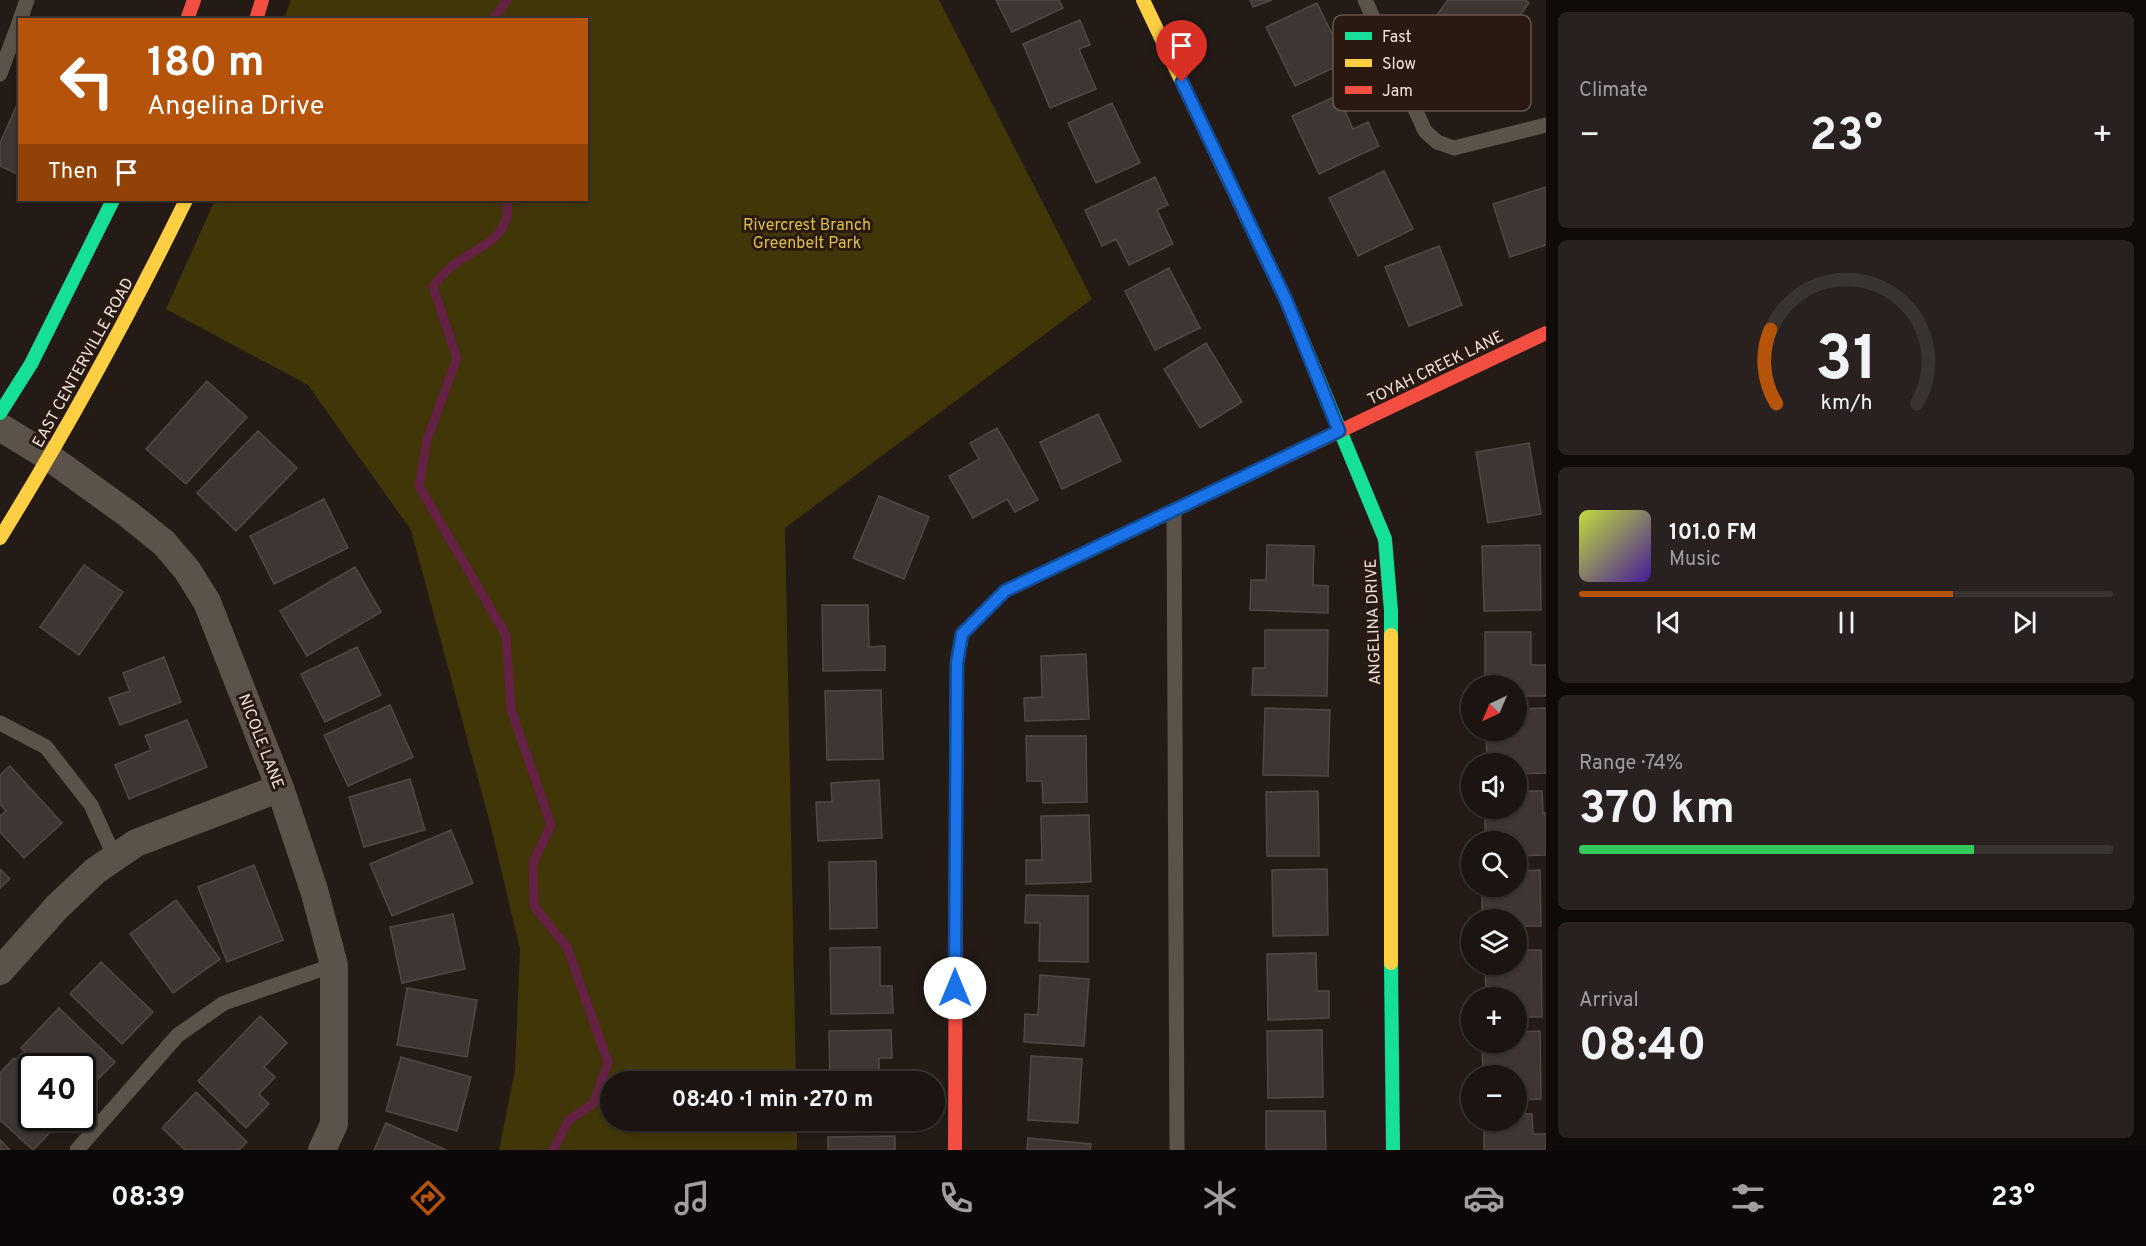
<!DOCTYPE html>
<html lang="en">
<head>
<meta charset="utf-8">
<style>
  body { margin:0; font-family:Overpass,sans-serif; background:#28211f; color:#f1f3f6; height:100vh; display:flex; flex-direction:column; font-size:22px; white-space:nowrap }
  * { box-sizing:border-box; margin:0 }
  p { font-size:20px; color:#a09e9f }
  .icon { flex:none; width:33px; height:33px; fill:none; stroke:currentColor; stroke-width:2; stroke-linecap:round; stroke-linejoin:round }
  .map { position:relative; flex:1; overflow:hidden }
  .details { display:flex; flex-direction:column; gap:12px; padding:12px; background:#0f0b09; width:600px }
  .details>* { flex:none }
  .banner { position:absolute; left:18px; top:18px; width:570px; height:183px; border-radius:0px; box-shadow:0 2px 4px #0004,0 0 0 2px #393331; background:#b45309; color:#fff; overflow:hidden }
  .needle { width:39px; rotate:224deg }
  .tools { position:absolute; left:1461px; top:675px; display:grid; gap:12px }
  .tools a { display:grid; place-items:center; width:66px; height:66px; border-radius:50%; background:#1b1411; box-shadow:0 2px 4px #0004,0 0 0 2px #393331; font-size:30px }
  .speed { position:absolute; left:18px; top:1053px; display:flex; gap:12px; font-size:30px; font-weight:700; text-align:center }
  .speed>* { display:grid; place-content:center; width:78px; height:78px; border-radius:50%; background:#1b1411; box-shadow:0 2px 4px #0004,0 0 0 2px #393331; line-height:1 }
  .speed .limit { border:3px solid #111; border-radius:9px; background:#fff; color:#111 }
  .pin { position:absolute; display:grid; place-items:center; width:51px; height:51px; color:#fff; margin:-62px -26px; border-radius:50% 50% 50% 0; rotate:-45deg; box-shadow:0 0 6px #0007 }
  .pin .icon { rotate:45deg }
  .me { position:absolute; width:66px; margin:-33px; rotate:0deg; stroke-linejoin:round; filter:drop-shadow(0 0 4px #0008) }
  .turn { display:flex; align-items:center; gap:21px; height:126px; padding:0 30px; font-size:27px }
  .turn .icon { width:78px; height:78px; stroke-width:2.5 }
  .turn b { display:block; font-size:42px; line-height:51px }
  .then { display:flex; align-items:center; height:57px; padding:0 30px; background:#0003; gap:12px; font-size:22px }
  .big { font-size:45px; font-weight:700; line-height:1.1 }
  .details .tile { flex:1; display:flex; flex-direction:column; justify-content:center; gap:9px; min-width:0; padding:0 21px; border-radius:9px; background:#28211f }
  .details .dial { align-items:center; gap:0 }
  .dial svg { height:156px; overflow:visible; fill:none; stroke:#393331; stroke-width:7; stroke-linecap:round; text-anchor:middle }
  .dial text { fill:#f1f3f6; stroke:none }
  .song { display:flex; align-items:center; gap:18px }
  .cover { width:72px; height:72px; border-radius:9px; background:linear-gradient(135deg,hsl(70 70% 55%),hsl(260 70% 35%)) }
  .played { height:6px; border-radius:3px; background:linear-gradient(90deg,#b45309 70%,#393331 70%) }
  .keys { display:flex; justify-content:space-around; direction:ltr }
  .heat { display:flex; justify-content:space-between; align-items:center; font-size:33px; direction:ltr }
  .charge { height:9px; border-radius:4px; background:linear-gradient(90deg,#34c759 74%,#393331 0) }
  .trip { position:absolute; left:600px; top:1071px; width:345px; height:60px; border-radius:30px; background:#1b1411; box-shadow:0 2px 4px #0004,0 0 0 2px #393331; font-weight:700; line-height:60px; text-align:center }
  .tabs { display:flex; height:96px; justify-content:space-around; align-items:center; background:#0b0807; color:#a09e9f }
  .tabs .icon { width:42px; height:42px }
  .tabs .active { color:#b45309 }
  .tabs b { font-size:27px; color:#f1f3f6 }
  main { display:flex; flex:1; min-height:0 }
  .map>svg:first-child { display:block }
</style>
</head>
<body>
<main>
<div class="map">
<svg width="1546" height="1150" viewBox="0 0 1546 1150">
  <rect width="100%" height="100%" fill="#241b17"/>
  <!-- green -->
  <path fill="#413608" d="M291,0h648l153,299 -307,229 11,553 -186,1v38l187,1v29h-298l16,-80 5,-121 -29,-122 -80,-297 -103,-145 -142,-76 49,-109h371v-180l-302,-1z"/>
  <g fill="none" stroke-linecap="round" stroke-linejoin="round">
    <!-- stream -->
    <path stroke="#642144" stroke-width="9" d="M493,20l14,-20
      M507,200c6,37 -27,46 -51,63 -9,6 -16,15 -23,23l24,72 -30,82 -8,46 87,149 5,74 40,116 -18,38 1,43 33,41 41,115 -14,41 -25,17 -16,30"/>
  </g>
  <!-- building -->
  <path fill="#3f3634" stroke="#514846" stroke-width="1.5" d="M996,0h63l4,8 -51,24z
    M1250,0h22l-19,7z
    M1448,0h77l4,3 -28,39 -19,-14 -12,16 -36,-25z
    M1317,3l29,59 -51,24 -29,-59z
    M1080,20l10,25 -11,4 17,40 -46,19 -27,-64z
    M1338,95l15,34 15,-7 11,24 -60,28 -27,-58z
    M20,98v77l-20,-9v-23z
    M1112,103l28,60 -44,20 -28,-60z
    M1384,171l29,58 -55,27 -29,-58z
    M1155,177l13,28 -11,5 16,34 -44,21 -13,-26 -14,7 -17,-36z
    M1546,187v58l-36,12 -17,-53z
    M1439,246l23,59 -53,21 -24,-59z
    M1169,268l31,60 -45,22 -30,-59z
    M1206,343l36,59 -42,26 -36,-59z
    M207,381l40,36 -61,67 -40,-35z
    M1098,414l23,47 -59,28 -22,-47z
    M997,428l41,72 -23,12 -8,-13 -34,19 -24,-42 30,-17 -9,-16z
    M258,431l39,37 -61,63 -39,-38z
    M1529,443l12,71 -53,9 -12,-71z
    M879,496l50,21 -25,62 -51,-21z
    M324,499l24,49 -74,36 -24,-48z
    M1267,545l47,1 -1,39 15,1v27l-78,-3 1,-30h15z
    M1540,545l1,65 -57,1 -2,-65z
    M84,565l39,27 -44,63 -39,-28z
    M355,567l26,45 -74,44 -27,-45z
    M822,605h46l1,42 16,-1v24l-62,1z
    M1265,630h63l-1,66 -75,-1 1,-27h12z
    M1485,632h46v33h15v31h-30v-10h-31z
    M357,647l24,48 -56,27 -24,-48z
    M1086,654l3,65 -64,2 -1,-23 18,-1 -1,-41z
    M164,657l17,45 -61,23 -11,-27 21,-7 -7,-18z
    M881,690l2,69 -56,1 -2,-69z
    M390,705l23,52 -65,29 -24,-51z
    M1265,708l65,2 -2,66 -65,-1z
    M1546,708v65l-30,1v-10h-29l-1,-34h30v-21z
    M187,720l20,47 -78,32 -14,-34 36,-15 -6,-14z
    M1026,736h60l1,66 -44,1 -1,-22h-15z
    M10,766l52,57 -38,35 -24,-26v-16l6,-5 -6,-7v-29z
    M410,779l15,51 -61,17 -15,-50z
    M879,780l3,58 -64,3 -2,-39h16l-1,-19z
    M1318,791l1,65h-52l-1,-64z
    M1516,791h26l1,22h3v42l-30,1v-14h-31v-34h31z
    M1089,815l2,67 -65,2v-24h16l-1,-44z
    M451,830l22,53 -81,33 -22,-52z
    M876,861l1,67 -47,1 -1,-67z
    M254,865l29,75 -56,22 -29,-75z
    M0,869l10,10 -10,9z
    M1327,869l1,66 -55,1 -1,-66z
    M1540,870l1,56h-25v-6h-34v-34h34v-15z
    M1026,895l62,1v66l-49,-1 1,-38h-15z
    M176,900l44,59 -47,34 -43,-59z
    M453,914l12,55 -63,14 -12,-56z
    M880,947v39h12l1,27 -62,1 -1,-66z
    M1516,950h25l1,67h-26v-19h-30l-1,-34h31z
    M1316,953l1,38h12v27l-61,2 -1,-66z
    M101,962l52,50 -31,32 -52,-50z
    M1040,975l49,4 -5,67 -60,-4 1,-28 13,1z
    M407,988l70,12 -10,57 -70,-12z
    M59,1008l56,54 -33,33v-29h-41l-20,-18z
    M260,1016l27,27 -23,24 11,10 -16,17 10,10 -23,24 -48,-47z
    M891,1030l1,28h-13v24h-49l-1,-51z
    M1322,1030l1,67 -55,1 -1,-67z
    M1540,1031l1,68 -25,1v-24h-33l-1,-34h34v-10z
    M1031,1056l51,3 -4,64 -50,-3z
    M401,1057l70,20 -14,54 -71,-20z
    M14,1058l18,16v44h32l-31,32 -33,-30v-47z
    M196,1092l51,50 -8,8h-54l-23,-22z
    M1266,1111h59l1,39h-60z
    M1516,1114h16l1,20h13v16h-62v-30h32z
    M386,1123l60,27h-72z
    M895,1136v14h-67v-13z
    M1028,1138l63,6 -1,6h-63z
    M0,1140l10,10h-10z"/>
  <g fill="none" stroke-linecap="round" stroke-linejoin="round">
    <!-- lane -->
    <path stroke="#5b524a" stroke-width="15" d="M1365,0l60,131 12,11 17,6 92,-23
      M20,20l7,-20
      M0,74l20,-54
      M1174,510l3,640
      M0,723l46,24 45,58 24,53
      M77,1150l101,-115 46,-32 110,-38"/>
    <!-- street -->
    <path stroke="#5b524a" stroke-width="28" d="M0,427l49,30 79,57 36,29 23,27 20,32 73,186 34,102 20,75v159l-12,26
      M0,971l57,-64 38,-36 41,-28 144,-55"/>
    <!-- fast -->
    <path stroke="#16e098" stroke-width="14" d="M1247,219l39,81 99,239 6,72v24
      M0,413l31,-49 82,-164
      M956,813l1,-150 5,-29 43,-43 266,-127
      M1391,963l2,187"/>
    <!-- slow -->
    <path stroke="#ffcf43" stroke-width="14" d="M1143,0l104,219
      M0,538c68,-110 129,-222 186,-338
      M1391,635v328"/>
    <!-- jam -->
    <path stroke="#f24e42" stroke-width="14" d="M187,20l7,-20
      M256,20l6,-20
      M1271,464l275,-131
      M955,1150l1,-337"/>
  </g>
  <g fill="none" stroke-linecap="round" stroke-linejoin="round">
    <defs>
      <path id="route" d="M955,988l2,-325 5,-29 43,-43 334,-160 -53,-131 -104,-218"/>
    </defs>
    <!-- route casing -->
    <use href="#route" stroke="#114b97" stroke-width="15"/>
    <!-- route -->
    <use href="#route" stroke="#1a73e8" stroke-width="10"/>
  </g>
  <g text-anchor="middle" stroke-width="6" stroke-linejoin="round" paint-order="stroke">
    <!-- park labels -->
    <g font-size="16" fill="#ddc047" stroke="#2a1911">
      <text x="807" y="230">Rivercrest Branch<tspan x="807" dy="18">Greenbelt Park</tspan></text>
    </g>
    <!-- street labels -->
    <g font-size="16" fill="#f0e3de" stroke="#2a1911">
      <text transform="translate(82 362) rotate(-61)" y="6">EAST CENTERVILLE ROAD</text>
      <text transform="translate(1435 367) rotate(-26)" y="6">TOYAH CREEK LANE</text>
      <text transform="translate(1372 622) rotate(-92)" y="6">ANGELINA DRIVE</text>
      <text transform="translate(262 741) rotate(69)" y="6">NICOLE LANE</text>
    </g>
  </g>
  <!-- legend -->
  <rect x="1333" y="15" width="198" height="96" rx="9" fill="#2a1911" stroke="#65564e" stroke-width="1.5"/>
  <rect x="1345" y="32" width="27" height="8" fill="#16e098"/>
  <rect x="1345" y="59" width="27" height="8" fill="#ffcf43"/>
  <rect x="1345" y="86" width="27" height="8" fill="#f24e42"/>
  <g font-size="16" fill="#f0e3de">
    <text x="1382" y="42">Fast</text>
    <text x="1382" y="69">Slow</text>
    <text x="1382" y="96">Jam</text>
  </g>
</svg>
<div class="tools">
<a><svg class="needle" viewBox="-14 -14 28 28"><path d="M0-13l5 13h-10z" fill="#e53935"/><path d="M0 13l5-13h-10z" fill="#a09e9f"/></svg></a>
<a><svg class="icon" aria-label="sound" viewBox="0 0 24 24"><path d="M4 9h4l5-4v14l-5-4H4zM17 9q2 3 0 6"/></svg></a>
<a><svg class="icon" aria-label="search" viewBox="0 0 24 24"><circle cx="10" cy="10" r="6"/><path d="M15 15l6 6"/></svg></a>
<a><svg class="icon" aria-label="layers" viewBox="0 0 24 24"><path d="M12 4l9 5-9 5-9-5zM3 14l9 5 9-5"/></svg></a>
<a>+</a>
<a>−</a>
</div>
<div class="speed"><div class="limit">40</div></div>
<div class="pin" style="left:1182px;top:82px;background:#d93025"><svg class="icon" aria-label="arrive" viewBox="0 0 24 24"><path d="M6 21V4h12l-3 4 3 4H6"/></svg></div>
<svg class="me" style="left:955px;top:988px" viewBox="-20 -20 40 40"><circle r="19" fill="#fff"/><path d="M0-13L10 11 0 6-10 11z" fill="#1a73e8"/></svg>
<div class="trip">08:40 · 1 min · 270 m</div>
<div class="banner">
<div class="turn"><svg class="icon" aria-label="left" viewBox="0 0 24 24"><path d="M17 20v-9H6M10 6l-5 5 5 5"/></svg><div><b>180 m</b>Angelina Drive</div></div>
<div class="then">Then<svg class="icon" aria-label="arrive" viewBox="0 0 24 24"><path d="M6 21V4h12l-3 4 3 4H6"/></svg></div>
</div>
</div>
<section class="details">
<div class="tile"><p>Climate</p>
<div class="heat"><a>−</a><b class="big">23°</b><a>+</a></div>
</div>
<div class="tile dial"><svg viewBox="0 0 100 80">
<path d="M14 69A42 42 0 1 1 86 69"/>
<path d="M14 69A42 42 0 0 1 11 31" stroke="#b45309"/>
<text x="50" y="56" font-size="32" font-weight="700">31</text>
<text x="50" y="72" font-size="11">km/h</text>
</svg></div>
<div class="tile">
<div class="song"><i class="cover"></i><div><b>101.0 FM</b><p>Music</p></div></div>
<div class="played"></div>
<div class="keys"><svg class="icon" aria-label="previous" viewBox="0 0 24 24"><path d="M18 5L8 12l10 7zM5 5v14"/></svg><svg class="icon" aria-label="pause" viewBox="0 0 24 24"><path d="M8 5v14M16 5v14"/></svg><svg class="icon" aria-label="next" viewBox="0 0 24 24"><path d="M6 5l10 7-10 7zM19 5v14"/></svg></div>
</div>
<div class="tile"><p>Range · 74%</p><b class="big">370 km</b><div class="charge"></div></div>
<div class="tile"><p>Arrival</p><b class="big">08:40</b></div>
</section>
</main>
<nav class="tabs">
<b>08:39</b>
<svg class="icon active" aria-label="directions" viewBox="0 0 24 24"><path d="M12 3l9 9-9 9-9-9zM9 14v-3h6M13 9l2 2-2 2"/></svg>
<svg class="icon" aria-label="music" viewBox="0 0 24 24"><path d="M9 18V5l10-2v13"/><circle cx="6" cy="18" r="3"/><circle cx="16" cy="16" r="3"/></svg>
<svg class="icon" aria-label="phone" viewBox="0 0 24 24"><path d="M5 4h4l2 5-3 2q2 4 5 5l2-3 5 2v4C11 20 4 13 5 4z"/></svg>
<svg class="icon" aria-label="climate" viewBox="0 0 24 24"><path d="M12 3v18M4 7l16 10M4 17L20 7"/></svg>
<svg class="icon" aria-label="car" viewBox="0 0 24 24"><path d="M5 17H2v-5l4-1 3-4h7l3 4 3 1v5h-3M9 17h6M6 11h13"/><circle cx="7" cy="17" r="2"/><circle cx="17" cy="17" r="2"/></svg>
<svg class="icon" aria-label="filters" viewBox="0 0 24 24"><path d="M4 7h16M4 17h16"/><circle cx="9" cy="7" r="2"/><circle cx="15" cy="17" r="2"/></svg>
<b>23°</b>
</nav>
</body>
</html>
